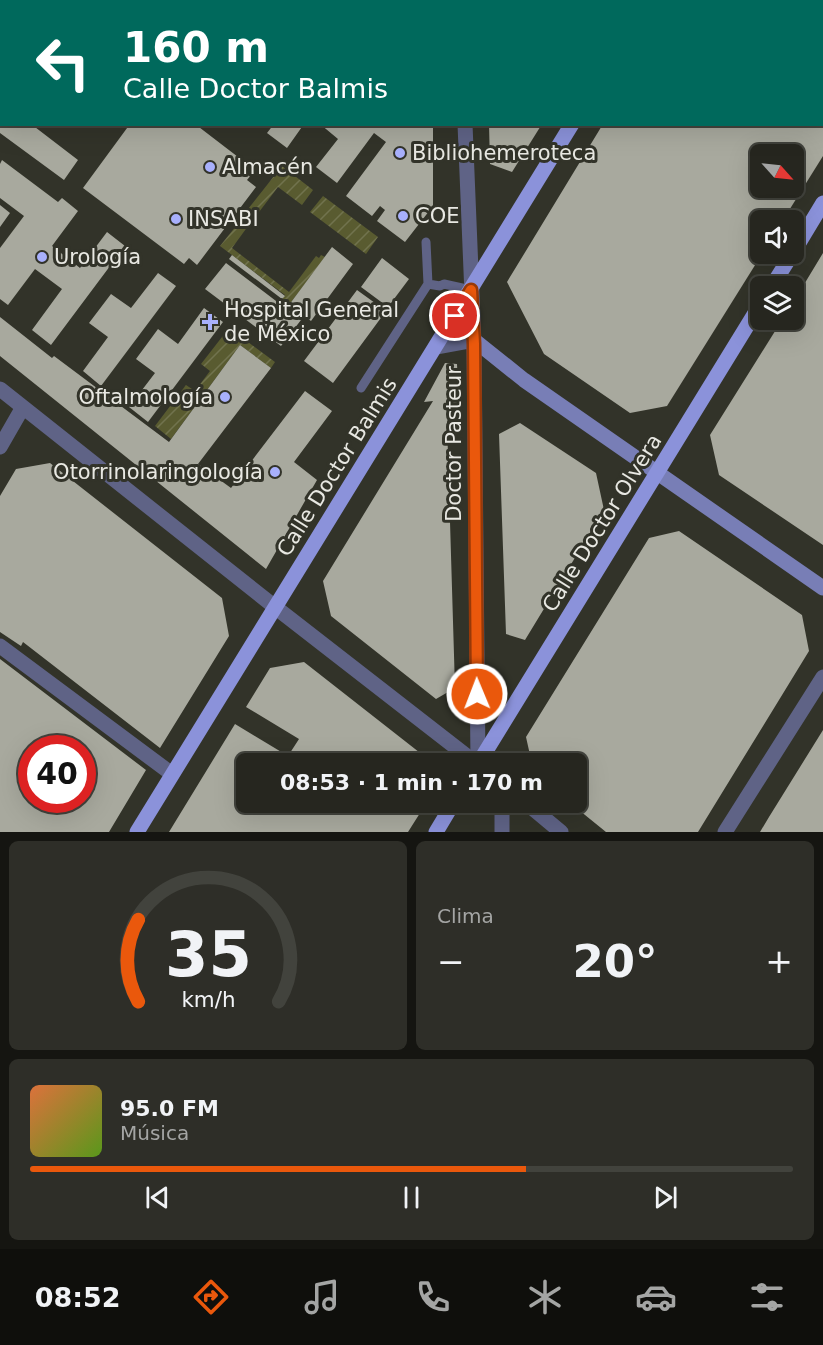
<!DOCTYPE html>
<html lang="es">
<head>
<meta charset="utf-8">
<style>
  body { margin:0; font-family:"DejaVu Sans",sans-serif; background:#2e2e28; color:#f1f3f6; height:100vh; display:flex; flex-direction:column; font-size:22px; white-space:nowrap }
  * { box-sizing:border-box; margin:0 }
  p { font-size:20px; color:#a4a5a4 }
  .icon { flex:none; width:33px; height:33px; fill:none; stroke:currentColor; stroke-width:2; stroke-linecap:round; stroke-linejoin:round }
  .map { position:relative; height:832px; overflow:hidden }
  .sheet { display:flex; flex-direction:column; gap:9px; padding:9px; background:#151511; flex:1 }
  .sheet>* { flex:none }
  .top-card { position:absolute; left:0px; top:0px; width:824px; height:126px; box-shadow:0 6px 24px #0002,0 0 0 2px #42433d; background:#00695c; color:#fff; overflow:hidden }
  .needle { width:39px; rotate:117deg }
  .tools { position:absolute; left:750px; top:144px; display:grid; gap:12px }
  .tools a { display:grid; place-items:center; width:54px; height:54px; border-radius:9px; background:#26261f; box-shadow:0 6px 24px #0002,0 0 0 2px #42433d; font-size:30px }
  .speed { position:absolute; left:18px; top:735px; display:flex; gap:12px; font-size:30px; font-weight:700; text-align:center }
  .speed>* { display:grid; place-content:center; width:78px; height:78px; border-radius:50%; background:#26261f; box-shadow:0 6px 24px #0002,0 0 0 2px #42433d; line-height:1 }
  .speed .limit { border:9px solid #d22; background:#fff; color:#111 }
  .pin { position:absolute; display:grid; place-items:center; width:51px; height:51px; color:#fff; margin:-26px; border:3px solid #fff; border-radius:50%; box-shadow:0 2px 6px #0007 }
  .me { position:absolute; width:66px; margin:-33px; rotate:359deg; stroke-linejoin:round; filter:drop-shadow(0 0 4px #0008) }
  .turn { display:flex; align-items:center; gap:21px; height:126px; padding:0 24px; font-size:27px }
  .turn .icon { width:78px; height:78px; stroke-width:2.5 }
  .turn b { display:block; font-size:42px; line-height:51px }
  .big { font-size:45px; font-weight:700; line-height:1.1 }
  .sheet .tile { flex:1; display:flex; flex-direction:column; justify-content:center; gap:9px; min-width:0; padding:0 21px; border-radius:9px; background:#2e2e28 }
  .sheet .dial { align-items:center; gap:0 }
  .dial svg { height:156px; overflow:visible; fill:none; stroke:#42433d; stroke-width:7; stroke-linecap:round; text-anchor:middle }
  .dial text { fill:#f1f3f6; stroke:none }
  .song { display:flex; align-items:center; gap:18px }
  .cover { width:72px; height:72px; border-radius:9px; background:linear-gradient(135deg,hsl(20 70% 55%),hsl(90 70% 35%)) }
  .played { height:6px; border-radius:3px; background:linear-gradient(90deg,#ea580c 65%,#42433d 65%) }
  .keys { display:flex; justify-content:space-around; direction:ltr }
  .heat { display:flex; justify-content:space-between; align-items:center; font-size:33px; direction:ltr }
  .sheet .tiles { flex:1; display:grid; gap:9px; grid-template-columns:1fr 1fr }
  .tile:last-child { grid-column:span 2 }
  .trip { position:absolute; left:236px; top:753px; width:351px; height:60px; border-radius:9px; background:#26261f; box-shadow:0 6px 24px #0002,0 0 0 2px #42433d; font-weight:700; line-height:60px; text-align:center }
  .menu { display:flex; height:96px; justify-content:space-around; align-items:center; background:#0f0f0c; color:#a4a5a4 }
  .menu .icon { width:42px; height:42px }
  .menu .selected { color:#ea580c }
  .menu b { font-size:27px; color:#f1f3f6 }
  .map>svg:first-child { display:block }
</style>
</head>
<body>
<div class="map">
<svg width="823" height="832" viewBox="0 0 823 832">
  <defs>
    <pattern id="garden-furrows" width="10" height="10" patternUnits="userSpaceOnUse" patternTransform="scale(1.5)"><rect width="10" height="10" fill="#595b30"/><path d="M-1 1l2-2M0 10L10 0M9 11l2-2" fill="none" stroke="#71734e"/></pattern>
  </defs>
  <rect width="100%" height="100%" fill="#323329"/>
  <!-- garden -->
  <path fill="url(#garden-furrows)" d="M282,166l31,24 -11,15 -24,-18 -22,29 -8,-7z
    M323,196l55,41 -12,17 -56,-42z
    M244,216l7,6 -19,26 57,44 27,-36 3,2 2,-3 4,2 -36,48 -7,-6 3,-4 -65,-49z
    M229,328l46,34 -4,6 -31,-23 -69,94 -16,-13 31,-41 9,6 15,-20 -9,-7z"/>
  <!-- building -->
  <path fill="#a8a99e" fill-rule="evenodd" d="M0,124h31l47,36 -14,20 -64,-47z
    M130,124h65l60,46 -8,10 9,7 -59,78 -8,-7 -5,6 -101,-76z
    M274,124h30l-17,24 -20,-15z
    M320,124h113v82l-28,36 -28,-21 8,-11 -5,-4 -8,10 -26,-20 40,-54 -12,-9 -37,50 -21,-16 22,-28z
    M489,124h53l-30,48 -22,-8z
    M603,124h220v32l-40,64h-23l2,34 -95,152 -37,7 -86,-59 -37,-72zM760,154h34v34h-34z
    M2,160l56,42 4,-4 16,13 -26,35 28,22 27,-36 18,14 -74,99 -19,-15 30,-41 -27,-20 -27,36 -8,-6v-51l24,-32 -24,-18v-34z
    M0,205l10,8 -10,14z
    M332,247l21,17 -42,57 -22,-16z
    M823,253v292l-104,-70 -9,-40 72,-115h12v-19z
    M232,255l53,41 -3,3 -53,-40z
    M382,258l27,21 -21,28 -27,-20z
    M226,263l75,57 -20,26 -76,-57z
    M158,273l18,13 -75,100 -18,-15 25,-34 -19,-14 22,-29 20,14z
    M357,290l29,21 -53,72 -29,-22z
    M204,308l19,14 -75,100 -19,-15 26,-34 -19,-14 22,-30 20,15z
    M0,317l52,41 2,-2 115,86 71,-97 31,23 -73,96 33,24 74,-97 27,20 -38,51 23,18 -51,89 -266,-213z
    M445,363l12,1 2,44h-8l-4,14 8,266 -19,11 -105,-83 -8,-35 110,-180 -9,1z
    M520,423l76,50 8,37 -79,130 -19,-6 -7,-200z
    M50,463l172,135 7,38 -69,112 -137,-106 -2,4 -21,-14v-136l16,-27z
    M679,531l123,84 7,36 -111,181h-92l-37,-30h7v-38h-44l-6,-27 123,-199z
    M0,659l146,111 -37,62h-109zM32,748h50v52h-50z
    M304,662l120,94 2,8h-180v38h181l-19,30h-239l66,-108 53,32 11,-17 -53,-32 24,-39z
    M823,730v102h-63l9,-15z"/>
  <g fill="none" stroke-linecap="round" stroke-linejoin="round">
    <!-- service -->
    <path stroke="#5f6386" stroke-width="9" d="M426,242l2,42
      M361,388l67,-104 12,2 4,-2 27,6"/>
    <!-- minor -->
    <path stroke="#5f6386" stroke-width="15" d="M0,389l275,218 202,157
      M0,447l23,-40
      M0,646l172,128
      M525,802l36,30
      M725,832l98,-155"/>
    <!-- tertiary -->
    <path stroke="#5f6386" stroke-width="15" d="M461,0v2
      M465,124l9,220 4,420
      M436,347l38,-7
      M498,802l4,9v21"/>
    <!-- secondary -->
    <path stroke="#787eb6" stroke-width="15" d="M474,340l50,40 299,208"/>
    <!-- primary -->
    <path stroke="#8b92da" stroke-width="15" d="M646,2l1,-2
      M794,251l29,-48
      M772,286l20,-32
      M478,764l282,-459
      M137,832l435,-708
      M436,832l18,-30"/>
  </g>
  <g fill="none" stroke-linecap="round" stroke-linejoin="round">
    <defs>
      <path id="route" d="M455,316l16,-26 3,54 3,350"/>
    </defs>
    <!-- route casing -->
    <use href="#route" stroke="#983908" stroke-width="15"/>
    <!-- route -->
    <use href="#route" stroke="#ea580c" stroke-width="10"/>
  </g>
  <!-- markers -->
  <g fill="#a8b0fc" stroke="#323329" stroke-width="2">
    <circle cx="400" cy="153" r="6"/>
    <circle cx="210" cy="167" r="6"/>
    <circle cx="403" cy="216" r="6"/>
    <circle cx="176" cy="219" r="6"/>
    <circle cx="42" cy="257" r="6"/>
    <path d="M207 313h6v6h6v6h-6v6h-6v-6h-6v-6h6z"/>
    <circle cx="225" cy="397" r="6"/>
    <circle cx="275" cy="472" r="6"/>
  </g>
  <g text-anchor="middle" stroke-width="6" stroke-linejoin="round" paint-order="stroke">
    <!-- poi labels -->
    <g font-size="21" fill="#e8e8e2" stroke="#323329" text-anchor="start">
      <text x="412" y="160">Bibliohemeroteca</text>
      <text x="222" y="174">Almacén</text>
      <text x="415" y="223">COE</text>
      <text x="188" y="226">INSABI</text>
      <text x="54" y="264">Urología</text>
      <text x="224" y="317">Hospital General<tspan x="224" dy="24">de México</tspan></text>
      <text x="213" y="404" text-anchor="end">Oftalmología</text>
      <text x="263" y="479" text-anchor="end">Otorrinolaringología</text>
    </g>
    <!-- street labels -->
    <g font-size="21" fill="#e8e8e2" stroke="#323329">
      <text transform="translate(454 444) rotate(-90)" y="7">Doctor Pasteur</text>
      <text transform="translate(337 467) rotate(-58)" y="7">Calle Doctor Balmis</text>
      <text transform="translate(602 523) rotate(-58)" y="7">Calle Doctor Olvera</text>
    </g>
  </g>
</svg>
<div class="tools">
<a><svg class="needle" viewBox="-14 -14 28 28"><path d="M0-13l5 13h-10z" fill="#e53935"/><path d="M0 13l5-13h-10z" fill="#a4a5a4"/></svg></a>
<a><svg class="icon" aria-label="sound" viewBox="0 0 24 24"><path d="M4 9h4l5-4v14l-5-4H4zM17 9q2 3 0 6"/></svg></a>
<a><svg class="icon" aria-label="layers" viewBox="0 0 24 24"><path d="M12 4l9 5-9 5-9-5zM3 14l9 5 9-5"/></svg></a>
</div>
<div class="speed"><div class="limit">40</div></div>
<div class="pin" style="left:455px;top:316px;background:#d93025"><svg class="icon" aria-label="arrive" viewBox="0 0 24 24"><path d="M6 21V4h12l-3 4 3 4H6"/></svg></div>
<svg class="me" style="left:477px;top:694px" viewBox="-20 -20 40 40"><circle r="17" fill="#ea580c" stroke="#fff" stroke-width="3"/><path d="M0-11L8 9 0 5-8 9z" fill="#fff"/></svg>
<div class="trip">08:53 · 1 min · 170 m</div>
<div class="top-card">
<div class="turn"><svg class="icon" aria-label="left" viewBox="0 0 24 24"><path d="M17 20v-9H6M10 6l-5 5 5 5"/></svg><div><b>160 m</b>Calle Doctor Balmis</div></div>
</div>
</div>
<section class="sheet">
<div class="tiles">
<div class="tile dial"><svg viewBox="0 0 100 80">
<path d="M14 69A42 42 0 1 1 86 69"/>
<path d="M14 69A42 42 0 0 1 14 27" stroke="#ea580c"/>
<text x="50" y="56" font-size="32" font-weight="700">35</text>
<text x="50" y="72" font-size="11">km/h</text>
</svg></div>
<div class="tile"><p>Clima</p>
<div class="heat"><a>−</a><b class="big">20°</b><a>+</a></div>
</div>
<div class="tile">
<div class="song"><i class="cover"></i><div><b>95.0 FM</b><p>Música</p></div></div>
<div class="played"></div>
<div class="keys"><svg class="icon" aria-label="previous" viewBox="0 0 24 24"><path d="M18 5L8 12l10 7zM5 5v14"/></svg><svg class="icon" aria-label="pause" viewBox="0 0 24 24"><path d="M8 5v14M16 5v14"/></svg><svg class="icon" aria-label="next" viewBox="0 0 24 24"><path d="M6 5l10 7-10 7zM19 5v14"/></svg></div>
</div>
</div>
</section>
<nav class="menu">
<b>08:52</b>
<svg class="icon selected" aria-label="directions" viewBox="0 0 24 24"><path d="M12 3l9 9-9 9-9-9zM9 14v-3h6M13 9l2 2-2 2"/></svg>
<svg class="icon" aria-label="music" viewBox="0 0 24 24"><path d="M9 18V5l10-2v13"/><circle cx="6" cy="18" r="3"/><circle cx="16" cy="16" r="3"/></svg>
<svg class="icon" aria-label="phone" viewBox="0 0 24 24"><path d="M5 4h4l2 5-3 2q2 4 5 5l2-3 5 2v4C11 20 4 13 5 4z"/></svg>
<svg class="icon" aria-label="climate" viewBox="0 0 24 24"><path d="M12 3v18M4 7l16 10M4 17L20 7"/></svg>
<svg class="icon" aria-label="car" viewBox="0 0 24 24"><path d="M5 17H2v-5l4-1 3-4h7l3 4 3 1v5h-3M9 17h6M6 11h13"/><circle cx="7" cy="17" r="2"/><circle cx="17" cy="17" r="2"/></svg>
<svg class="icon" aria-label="filters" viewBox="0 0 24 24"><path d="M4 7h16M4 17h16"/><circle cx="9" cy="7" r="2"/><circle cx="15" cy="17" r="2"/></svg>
</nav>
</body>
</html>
